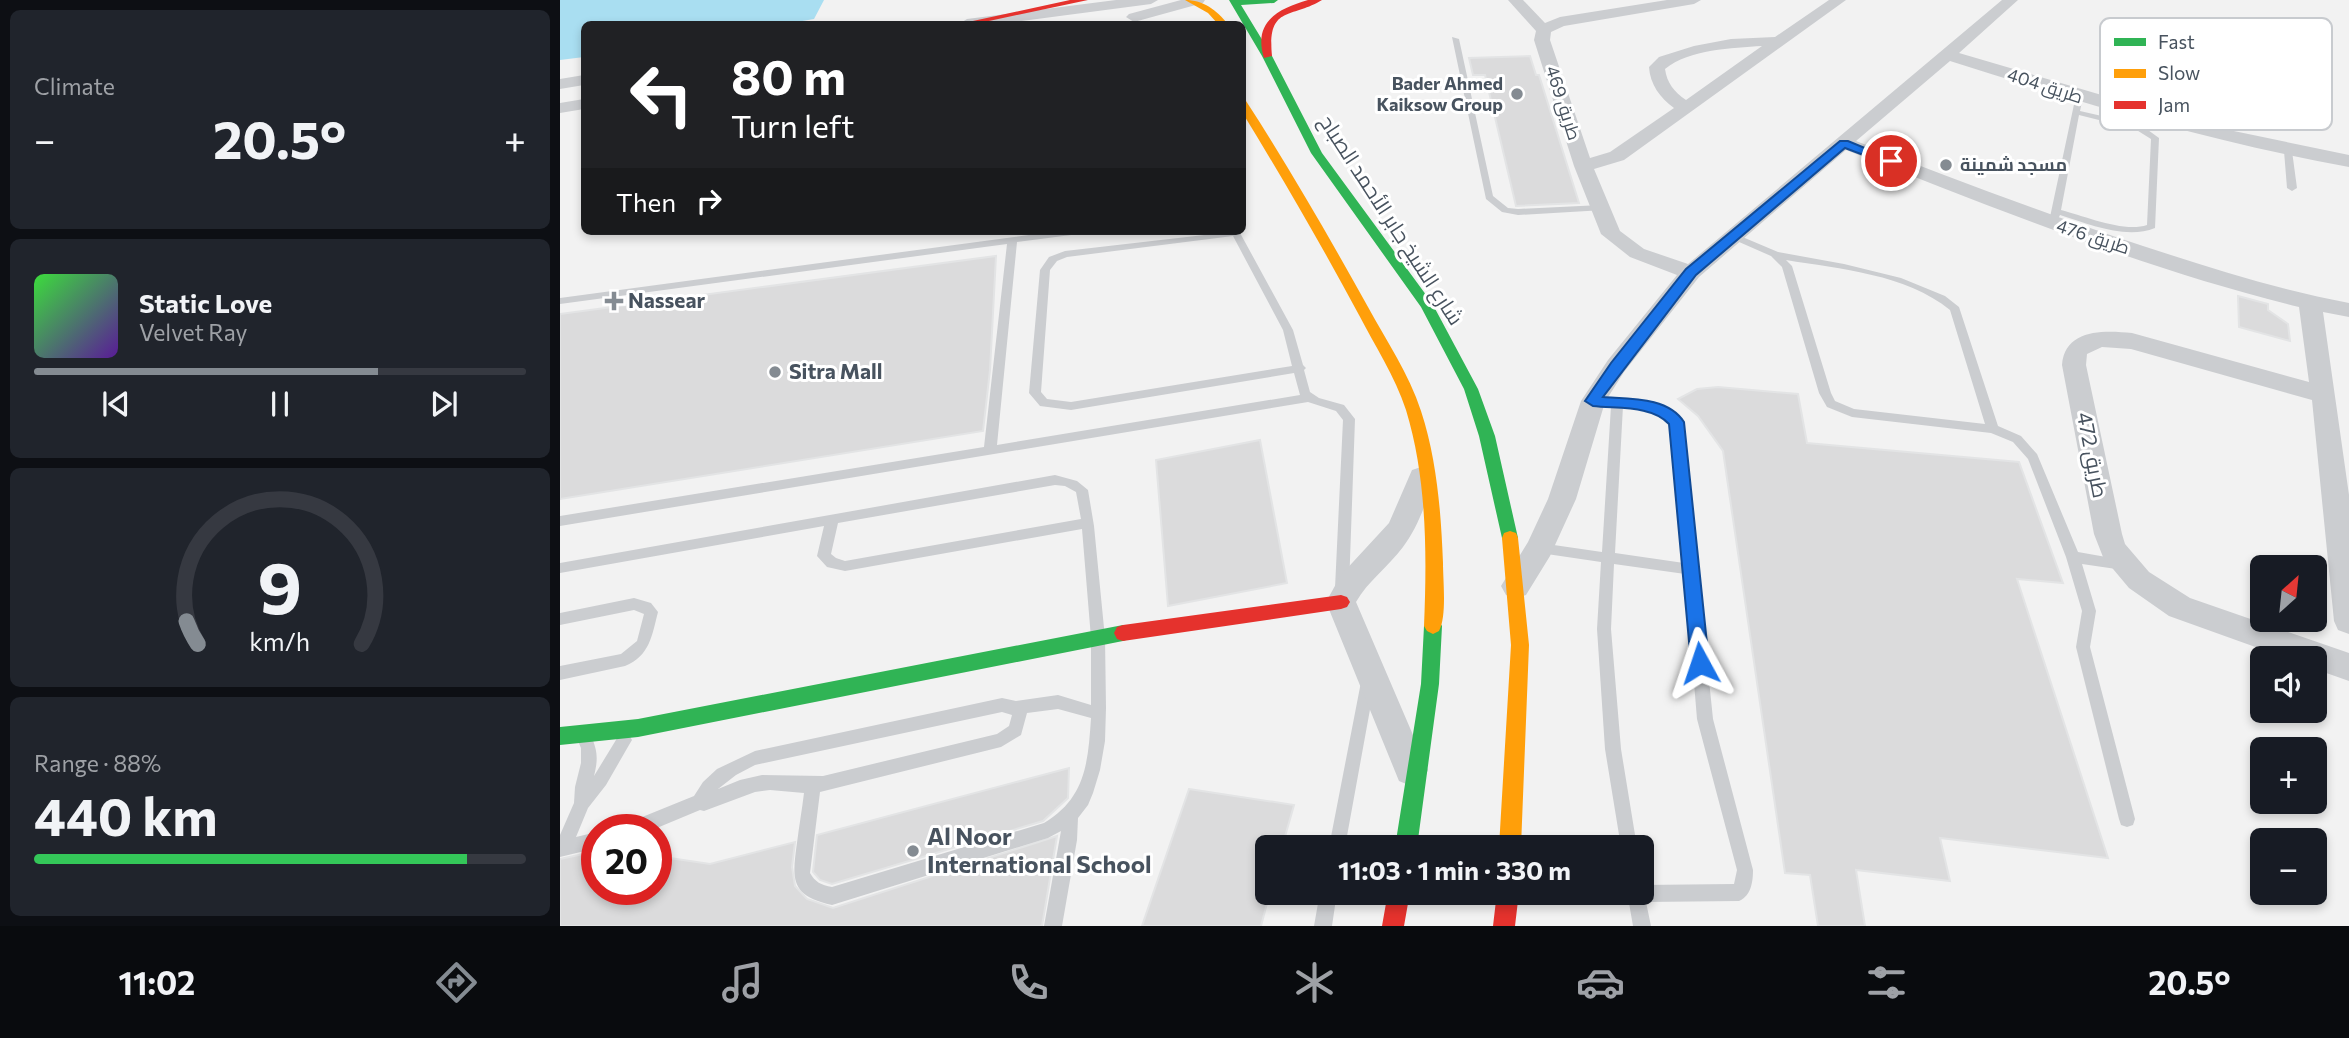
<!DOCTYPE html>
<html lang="en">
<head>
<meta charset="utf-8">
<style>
  body { margin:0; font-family:Commissioner,Cairo,sans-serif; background:#20242c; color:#f1f3f6; height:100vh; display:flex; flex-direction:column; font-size:26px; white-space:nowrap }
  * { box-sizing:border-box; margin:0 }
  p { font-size:23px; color:#9ea1a6 }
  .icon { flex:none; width:38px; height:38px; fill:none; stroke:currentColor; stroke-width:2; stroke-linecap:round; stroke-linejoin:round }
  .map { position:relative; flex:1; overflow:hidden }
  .sheet { display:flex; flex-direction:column; gap:10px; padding:10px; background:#0d0f14; width:560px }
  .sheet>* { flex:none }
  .hud { position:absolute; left:21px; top:21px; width:665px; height:214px; border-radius:10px; box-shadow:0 4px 10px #0003; background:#202124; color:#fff; overflow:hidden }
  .needle { width:46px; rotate:27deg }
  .controls { position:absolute; left:1690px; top:555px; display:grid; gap:14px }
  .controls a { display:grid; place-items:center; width:77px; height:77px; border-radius:10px; background:#171b24; box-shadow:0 4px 10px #0003; font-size:35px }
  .speed { position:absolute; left:21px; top:814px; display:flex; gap:14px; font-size:35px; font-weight:700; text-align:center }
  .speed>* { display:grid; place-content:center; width:91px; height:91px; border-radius:50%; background:#171b24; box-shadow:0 4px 10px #0003; line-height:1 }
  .speed .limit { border:10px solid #d22; background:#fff; color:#111 }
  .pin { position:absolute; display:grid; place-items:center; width:60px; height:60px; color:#fff; margin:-30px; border:4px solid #fff; border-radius:50%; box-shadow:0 2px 7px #0007 }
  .me { position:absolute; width:77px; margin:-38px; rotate:355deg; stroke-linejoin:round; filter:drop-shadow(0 0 5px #0008) }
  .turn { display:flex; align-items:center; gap:24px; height:147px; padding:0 35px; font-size:32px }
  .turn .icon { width:91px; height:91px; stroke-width:2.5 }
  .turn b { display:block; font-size:49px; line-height:60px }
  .then { display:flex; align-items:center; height:66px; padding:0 35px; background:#0003; gap:14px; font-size:26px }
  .big { font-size:52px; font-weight:700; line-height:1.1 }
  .sheet .widget { flex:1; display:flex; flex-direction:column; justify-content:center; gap:10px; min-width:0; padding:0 24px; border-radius:10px; background:#20242c }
  .sheet .dial { align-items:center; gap:0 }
  .dial svg { height:182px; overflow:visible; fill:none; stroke:#363941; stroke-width:7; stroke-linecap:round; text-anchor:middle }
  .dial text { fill:#f1f3f6; stroke:none }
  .song { display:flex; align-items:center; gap:21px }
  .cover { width:84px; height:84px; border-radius:10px; background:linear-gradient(135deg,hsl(120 70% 55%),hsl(270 70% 35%)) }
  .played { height:7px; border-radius:4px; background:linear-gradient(90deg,#848b92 70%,#363941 70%) }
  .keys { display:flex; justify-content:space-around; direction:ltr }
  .heat { display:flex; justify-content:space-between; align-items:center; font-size:38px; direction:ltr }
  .charge { height:10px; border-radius:5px; background:linear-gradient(90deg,#34c759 88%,#363941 0) }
  .trip { position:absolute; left:695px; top:835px; width:399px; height:70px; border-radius:10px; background:#171b24; box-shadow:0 4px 10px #0003; font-weight:700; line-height:70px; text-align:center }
  .tab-bar { display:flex; height:112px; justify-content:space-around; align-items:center; background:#090b0e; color:#9ea1a6 }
  .tab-bar .icon { width:49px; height:49px }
  .tab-bar .current { color:#848b92 }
  .tab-bar b { font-size:32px; color:#f1f3f6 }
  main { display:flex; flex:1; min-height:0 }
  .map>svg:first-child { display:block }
</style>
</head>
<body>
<main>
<section class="sheet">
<div class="widget"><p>Climate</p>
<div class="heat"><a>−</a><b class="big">20.5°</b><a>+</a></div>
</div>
<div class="widget">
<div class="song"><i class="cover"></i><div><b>Static Love</b><p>Velvet Ray</p></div></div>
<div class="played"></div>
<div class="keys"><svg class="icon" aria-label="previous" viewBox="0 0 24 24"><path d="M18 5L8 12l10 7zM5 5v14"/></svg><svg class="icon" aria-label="pause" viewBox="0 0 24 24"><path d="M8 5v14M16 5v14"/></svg><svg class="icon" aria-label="next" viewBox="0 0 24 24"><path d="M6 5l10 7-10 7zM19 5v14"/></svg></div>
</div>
<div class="widget dial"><svg viewBox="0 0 100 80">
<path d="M14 69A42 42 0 1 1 86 69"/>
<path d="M14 69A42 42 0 0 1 9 59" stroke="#848b92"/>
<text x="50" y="56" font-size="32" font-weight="700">9</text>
<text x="50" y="72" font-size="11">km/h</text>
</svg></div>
<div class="widget"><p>Range · 88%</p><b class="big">440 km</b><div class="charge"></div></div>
</section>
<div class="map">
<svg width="1789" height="926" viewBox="0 0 1789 926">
  <rect width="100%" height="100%" fill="#f2f2f2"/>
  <!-- water -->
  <path fill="#a9def1" d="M0,0h264l-10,19 -29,5h-201v33l-24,3z"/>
  <!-- building -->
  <path fill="#dbdbdc" stroke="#e3e4e5" stroke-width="2" d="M970,56l6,19h3l40,128 -63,3 -31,-131h-12l-4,-17z
    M436,256l-6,114 -7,61 -423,68v-185z
    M1678,296l30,8v6l20,14 2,17 -51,-14z
    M1158,387l80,7 9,49 212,19 44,121 -46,-4 91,279 -168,-20 10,43 -94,-11 9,56h-47l-8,-51 -25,-2 -62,-422 -25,-35 -20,-17 19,-10z
    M700,440l27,143 -119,23 -12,-146z
    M509,768l-1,30 -25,23 -211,63 -12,-4 -7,-8 4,-37z
    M629,789l105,16 -12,42h-15v45h3l-9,34h-119z
    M497,836l-15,90h-482v-67l37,-8v38h59v-33l54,8 85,-22 -3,25 3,19 12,13 26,9z"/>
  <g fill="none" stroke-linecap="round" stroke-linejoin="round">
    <!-- lane -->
    <path fill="#cbcdd0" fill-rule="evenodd" d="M892,37l7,2 34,157 15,12 10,1 83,-4 3,1v4l-86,5 -16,-3 -16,-13z
      M1516,95l7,2 -3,14 61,14 18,13 -4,90c-29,12 -66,-4 -95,-13l-2,4 -3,1 -5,-3zM1519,115l56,14 16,10 -4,86c-23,8 -62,-9 -86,-15z
      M1728,148l4,3 5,37 -5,3 -5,-3 -3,-37z
      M498,231h26l-5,3 -62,8 -20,203 303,-50 -6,-22 -223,37 -31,-4 -11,-13 11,-123 9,-13 16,-6 174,-20 54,99 10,35 3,3 -2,2 6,22 9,6 25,7 11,14 -6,169 -2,4 -5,2 -5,-2 -2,-4 8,-168 -7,-9 -28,-9 -748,124v-10l424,-69 23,-203 -447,60v-6zM673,236l50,94 9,36 -221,36 -24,-3 -6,-7 9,-122 7,-9 10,-4z
      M1173,233l45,19 66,12 57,14 44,18 14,11 39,119 23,10 16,18 41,98 45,8 5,1 2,4 -2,4 -5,1 -41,-6 14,47 -6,36 45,172 -2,6 -6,2 -6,-2 -2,-6 -43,-172 6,-36 -16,-54 -38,-98 -15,-17 -22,-9 -139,-16 -25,-10 -8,-14 -37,-126 -11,-11 -41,-18v-4zM1226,260c54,9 120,14 164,50l35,114 -131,-15 -19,-8 -4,-8 -39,-127z
      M1033,397c29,1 70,-1 90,25l14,144 3,4 -2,3 15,146 40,151c0,12 -2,26 -14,31l-93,1 5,24h-18l-4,-23 -109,2 -6,-3 -3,-6 2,-4h129v-7l92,-1 3,-14 -40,-151 -12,-145 -71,-10 -3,65 10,120 16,98h-16l-16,-98 -8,-120 4,-67 -61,-9 -5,-1 -2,-4 2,-4 5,-1 62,9 9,-146 -22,-2 -2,-3zM1063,406l32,7 16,11 13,139 -69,-10z
      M495,475l22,6 11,9 6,36 11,112 1,70 -1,33 -5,29 -7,23 -5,12 -10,13 -1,22 -15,86h-18l17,-95 -13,7 -216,67c-42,-9 -40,-26 -35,-62 2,-17 5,-33 7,-50l-34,-3 -15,2 -51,19 -4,-1 -48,20h-29l2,-6 69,-28 9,-14 14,-13 38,-18 247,-53 14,3 42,-6 33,10v-67l-9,-109 -237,42 -18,-4 -10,-11 7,-30 -264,47v-10zM495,485l10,1 11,6 5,27 -236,42 -9,-3 -5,-4 7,-31zM498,709l33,9c-3,44 -5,80 -47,105l-212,64c-11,-2 -17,-5 -22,-14l10,-81 181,-45 20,-12 6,-22zM442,712l10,3 -3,11 -12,8 -174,42 -61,-1 -22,5 -22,9 18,-14 19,-10z
      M74,598l17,5 7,9c-6,23 -8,44 -33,54l-65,14v-14l61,-12 16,-13 7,-27 -10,-4 -74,15v-12z
      M808,675l5,2 2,5 -30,165h-16l32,-165 2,-5z
      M64,733l5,2 3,5 -3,5 -23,40 -18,23 -12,29 21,-5v16l-37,9v-22l14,-32 1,-16 6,-24v-15l-3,-7 3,-5 5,-2 5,2c7,15 7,24 3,40l25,-41z
      M760,892h17l-5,34h-18z"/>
    <!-- street -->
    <path fill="#cbcdd0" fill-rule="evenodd" d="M556,0h42l-7,4 -152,20h-40l8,-5z
      M621,0h24l-2,3 -69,19 -8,-5 3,-3z
      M948,0h15l22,23 15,-6 107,-17h34l-7,4 -130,22 -13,6 -1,8 40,118 20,-6 64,-44c-14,-10 -24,-24 -25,-41l10,-10 35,-11 37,-7 44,-2 54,-37h17l-222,160 -30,9 26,62 24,18 44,15 314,-264h16l-59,53 241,71 149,31v12c-136,-25 -268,-64 -399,-106l-94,80c95,37 190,73 287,105 68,22 135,44 206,57v14l-26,-5 26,183v139l-11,-4 -4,-9 -22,-221 -181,-51 -29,-2 -15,7 -1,11 36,169 3,10 24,28 41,26 159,55v28l-34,-12v-11h-29l-117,-42 -40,-28 -26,-31 -9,-23 -32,-169c3,-36 41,-35 70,-32l177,49 -10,-75c-155,-38 -305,-99 -453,-157l-147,127 -75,95 -19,30 -29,97 -26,57 -24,39 -10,3 -10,-3 -5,-9 27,-44 20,-43 33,-98 27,-41 69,-85 -47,-18 -29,-23 -27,-68 -40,-126 2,-9zM1202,46l-76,54c-12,-8 -19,-17 -21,-31 25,-20 67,-21 97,-23z
      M24,75v10l-24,4v-10z
      M24,99v10l-24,4v-10z
      M861,467l9,3 4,7c-7,24 -16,50 -31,70 -15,20 -35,34 -47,55l72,168 -5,11 -12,5 -12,-5 -73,-179 15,-27 48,-52 23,-53z"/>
    <!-- fast -->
    <path fill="#30b455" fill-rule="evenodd" d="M669,0h49l-4,3 -33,2 31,51 50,97 110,150 46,86 17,47 23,102 -2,5h-12l-2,-5 -23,-102 -15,-47 -43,-82 -110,-154 -49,-97z
      M873,618l6,3 3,5 -3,58 -22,163h-22l26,-163 3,-58 3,-5z
      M563,625l6,2 3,6 -3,6 -6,2 -485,96 -78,8v-18l78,-8z"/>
    <!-- slow -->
    <path fill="#ff9f0a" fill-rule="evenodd" d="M625,0c19,0 31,10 43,24h-10l-10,-11z
      M682,100l4,1c43,66 83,136 122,206 18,33 41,67 53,104 16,49 20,101 22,152 0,18 4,53 -4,68l-6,3 -6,-3 -3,-5c3,-72 3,-147 -18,-216 -11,-34 -31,-64 -47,-95 -37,-69 -76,-136 -117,-203z
      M950,531l6,2 2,5 11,107 -8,202h-22l12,-202 -9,-107 2,-5z"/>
    <!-- jam -->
    <path fill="#e5322d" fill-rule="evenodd" d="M510,0h18l-113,24h-16z
      M748,0h14c-31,19 -55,5 -50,56l-8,2c-11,-36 13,-49 44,-58z
      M781,595l6,2 3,5 -3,5 -6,2 -218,32 -6,-2 -3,-6 3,-6 6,-2z
      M828,892h22l-6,34h-22z
      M937,892h22l-4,34h-22z"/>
  </g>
  <!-- route -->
  <path fill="#1a73e8" stroke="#114b97" stroke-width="2" d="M1280,141h8l48,20 -9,3 -42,-16 -149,127 -93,122c28,2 65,0 81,25l25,241 -2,6 -7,2 -7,-2 -2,-6 -22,-239c-17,-19 -52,-15 -76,-18l-8,-5 26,-38 75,-94z"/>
  <!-- markers -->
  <g fill="#848b92" stroke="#fff" stroke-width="2.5">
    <circle cx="957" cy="94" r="7"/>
    <circle cx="1386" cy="165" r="7"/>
    <path d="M50.5 290.5h7v7h7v7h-7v7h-7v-7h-7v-7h7z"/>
    <circle cx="215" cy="372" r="7"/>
    <circle cx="353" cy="851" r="7"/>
  </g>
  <g text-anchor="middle" stroke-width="6" stroke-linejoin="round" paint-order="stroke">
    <!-- far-poi labels -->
    <g font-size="18" font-weight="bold" fill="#48535f" stroke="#fff" text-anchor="end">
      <text x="943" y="90">Bader Ahmed<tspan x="943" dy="21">Kaiksow Group</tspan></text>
      <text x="1400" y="171" text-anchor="start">مسجد شمينة</text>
    </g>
    <!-- far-street labels -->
    <g font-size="18" fill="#48535f" stroke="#fff">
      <text transform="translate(1485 86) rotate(18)" y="6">طريق 404</text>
      <text transform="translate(1003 103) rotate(72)" y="6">طريق 469</text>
      <text transform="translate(1533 237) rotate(18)" y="6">طريق 476</text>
    </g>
    <!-- street labels -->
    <g font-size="21" fill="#48535f" stroke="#fff">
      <text transform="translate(831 220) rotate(57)" y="7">شارع الشيخ جابر الأحمد الصباح</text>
      <text transform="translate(1532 455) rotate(79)" y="7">طريق 472</text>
    </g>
    <!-- poi labels -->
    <g font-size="21" font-weight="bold" fill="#48535f" stroke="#fff" text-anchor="start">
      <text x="68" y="308">Nassear</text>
      <text x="229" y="379">Sitra Mall</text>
    </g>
    <!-- near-poi labels -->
    <g font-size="24" font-weight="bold" fill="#48535f" stroke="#fff" text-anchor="start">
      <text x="367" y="845">Al Noor<tspan x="367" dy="28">International School</tspan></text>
    </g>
  </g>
  <!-- legend -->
  <rect x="1540" y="18" width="232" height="112" rx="10" fill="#fff" stroke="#c8cbcf" stroke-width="2"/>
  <rect x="1554" y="38" width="32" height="8" fill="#30b455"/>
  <rect x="1554" y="69" width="32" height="9" fill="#ff9f0a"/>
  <rect x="1554" y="101" width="32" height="8" fill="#e5322d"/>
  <g font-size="19" fill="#48535f">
    <text x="1598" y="49">Fast</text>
    <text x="1598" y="80">Slow</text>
    <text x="1598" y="112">Jam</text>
  </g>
</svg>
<div class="controls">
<a><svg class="needle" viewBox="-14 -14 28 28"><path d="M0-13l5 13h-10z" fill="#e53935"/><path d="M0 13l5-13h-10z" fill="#9ea1a6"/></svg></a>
<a><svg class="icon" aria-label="sound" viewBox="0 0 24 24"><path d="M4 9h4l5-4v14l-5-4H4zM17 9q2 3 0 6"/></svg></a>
<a>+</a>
<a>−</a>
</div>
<div class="speed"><div class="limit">20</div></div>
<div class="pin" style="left:1331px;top:161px;background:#d93025"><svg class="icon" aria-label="arrive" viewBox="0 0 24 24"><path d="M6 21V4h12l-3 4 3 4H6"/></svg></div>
<svg class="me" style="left:1140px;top:663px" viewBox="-20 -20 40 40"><path d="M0-17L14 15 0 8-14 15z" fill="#1a73e8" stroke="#fff" stroke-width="4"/></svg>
<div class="trip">11:03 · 1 min · 330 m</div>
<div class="hud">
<div class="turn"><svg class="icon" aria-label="left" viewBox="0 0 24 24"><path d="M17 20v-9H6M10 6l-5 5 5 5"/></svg><div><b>80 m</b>Turn left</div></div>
<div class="then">Then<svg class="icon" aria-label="right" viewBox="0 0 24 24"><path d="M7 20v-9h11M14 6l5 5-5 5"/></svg></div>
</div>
</div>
</main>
<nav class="tab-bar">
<b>11:02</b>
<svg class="icon current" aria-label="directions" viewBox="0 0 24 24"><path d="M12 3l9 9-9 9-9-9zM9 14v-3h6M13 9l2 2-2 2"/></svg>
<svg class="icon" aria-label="music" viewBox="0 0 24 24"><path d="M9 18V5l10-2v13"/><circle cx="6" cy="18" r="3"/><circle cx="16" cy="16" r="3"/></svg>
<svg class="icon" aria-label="phone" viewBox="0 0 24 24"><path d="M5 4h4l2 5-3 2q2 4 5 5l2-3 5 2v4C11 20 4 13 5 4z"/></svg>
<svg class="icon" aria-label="climate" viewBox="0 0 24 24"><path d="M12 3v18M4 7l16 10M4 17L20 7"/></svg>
<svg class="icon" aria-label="car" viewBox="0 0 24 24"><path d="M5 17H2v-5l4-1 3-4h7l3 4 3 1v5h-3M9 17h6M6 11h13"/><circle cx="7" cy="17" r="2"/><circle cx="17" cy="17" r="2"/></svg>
<svg class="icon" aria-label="filters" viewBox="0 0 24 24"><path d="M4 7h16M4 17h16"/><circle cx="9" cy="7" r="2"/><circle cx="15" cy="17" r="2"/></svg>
<b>20.5°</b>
</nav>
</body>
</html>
